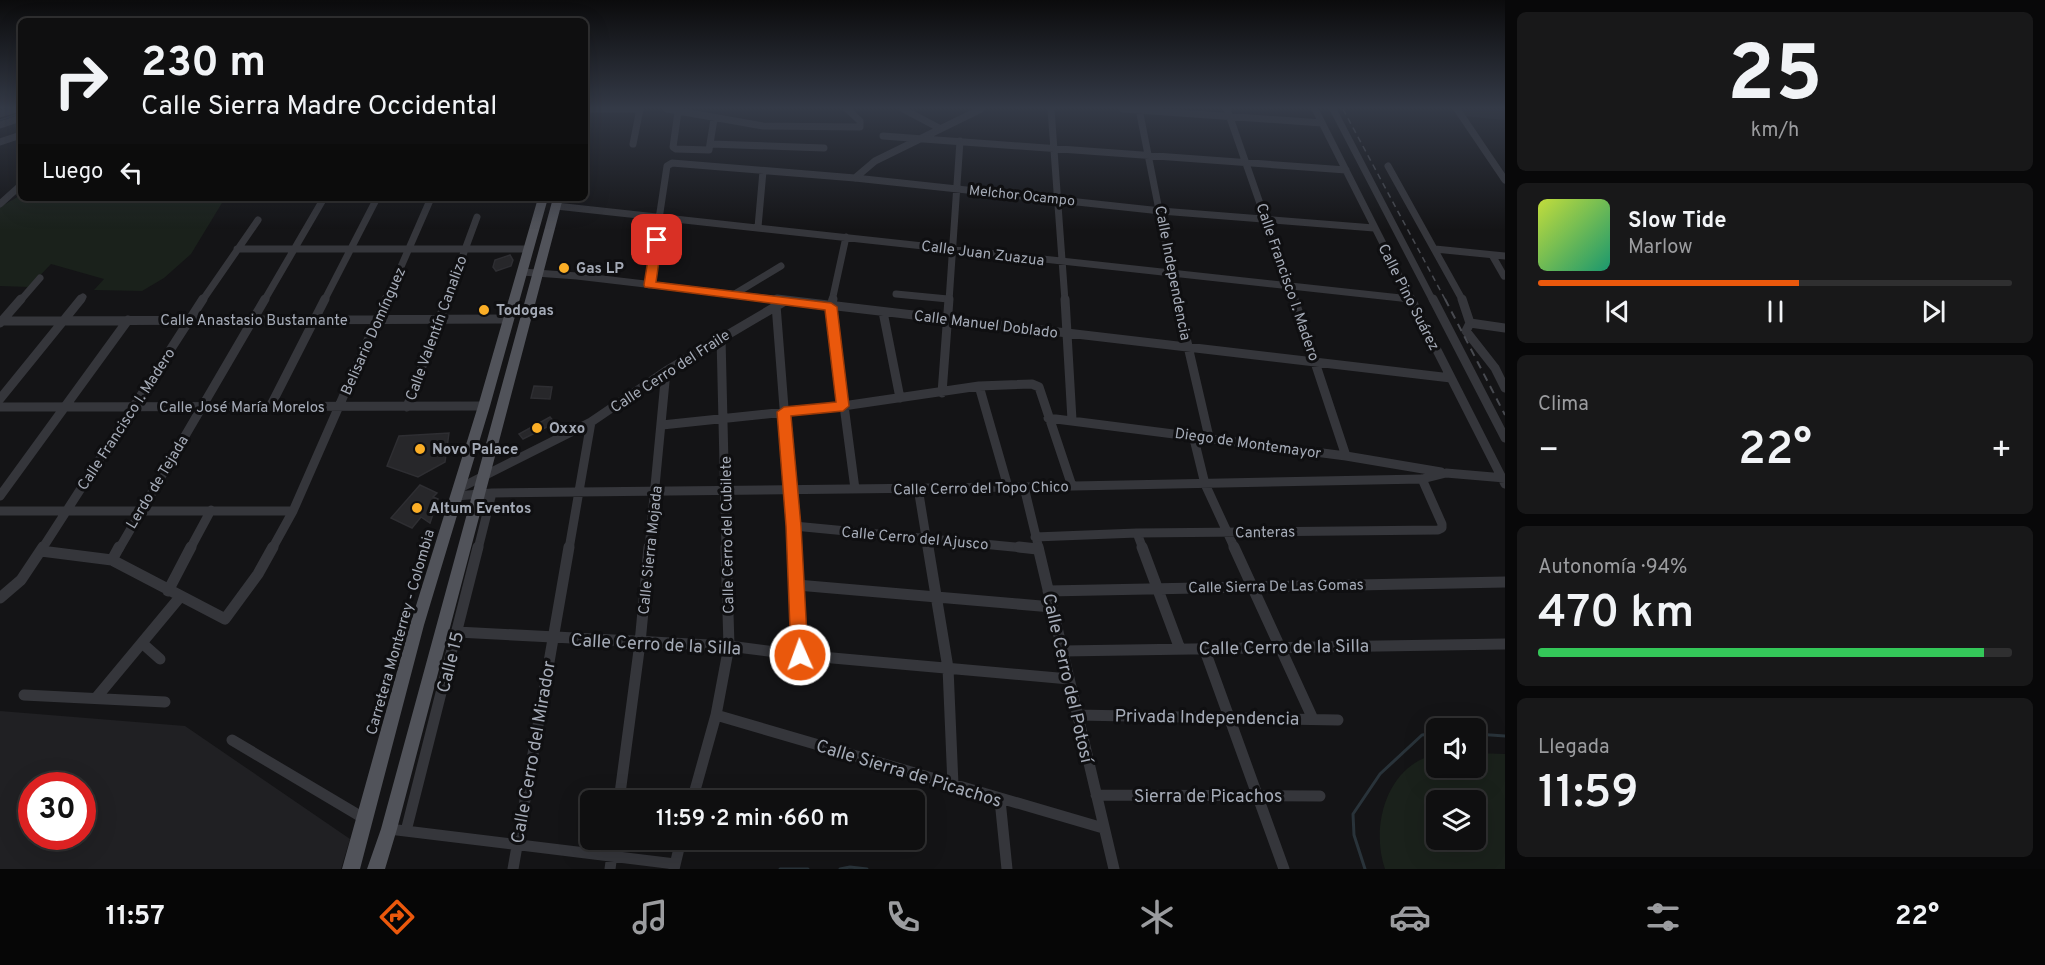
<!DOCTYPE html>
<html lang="es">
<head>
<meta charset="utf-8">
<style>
  body { margin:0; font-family:Overpass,sans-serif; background:#181819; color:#f1f3f6; height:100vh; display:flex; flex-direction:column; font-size:22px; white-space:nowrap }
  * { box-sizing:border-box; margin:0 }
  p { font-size:20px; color:#9b9c9f }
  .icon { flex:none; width:33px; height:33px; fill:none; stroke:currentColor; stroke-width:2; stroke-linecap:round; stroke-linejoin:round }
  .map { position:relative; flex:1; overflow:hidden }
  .sheet { display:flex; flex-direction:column; gap:12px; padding:12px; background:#080809; width:540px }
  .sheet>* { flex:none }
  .top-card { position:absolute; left:18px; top:18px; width:570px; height:183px; border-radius:9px; box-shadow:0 6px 24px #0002,0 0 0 2px #2f2f30; background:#0f0f10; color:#f1f3f6; overflow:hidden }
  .fabs { position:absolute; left:1426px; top:718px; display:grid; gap:12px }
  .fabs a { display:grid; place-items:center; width:60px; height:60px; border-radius:9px; background:#0f0f10; box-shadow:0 6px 24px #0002,0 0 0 2px #2f2f30; font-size:30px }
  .speed { position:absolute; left:18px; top:772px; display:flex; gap:12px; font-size:30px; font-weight:700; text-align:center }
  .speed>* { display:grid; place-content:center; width:78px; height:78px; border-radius:50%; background:#0f0f10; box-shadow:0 6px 24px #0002,0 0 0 2px #2f2f30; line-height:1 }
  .speed .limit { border:9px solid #d22; background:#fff; color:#111 }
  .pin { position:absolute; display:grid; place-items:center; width:51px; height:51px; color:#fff; margin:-26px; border-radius:12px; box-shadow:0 3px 9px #0006 }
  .me { position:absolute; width:66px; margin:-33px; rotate:358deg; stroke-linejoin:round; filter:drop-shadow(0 0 4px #0008) }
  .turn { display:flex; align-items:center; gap:21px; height:126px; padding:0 24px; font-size:27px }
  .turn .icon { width:78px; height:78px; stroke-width:2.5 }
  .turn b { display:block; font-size:42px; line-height:51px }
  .then { display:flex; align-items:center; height:57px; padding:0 24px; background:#0003; gap:12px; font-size:22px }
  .big { font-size:45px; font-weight:600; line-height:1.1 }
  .sheet .tile { flex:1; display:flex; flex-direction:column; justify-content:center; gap:9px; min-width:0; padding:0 21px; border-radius:9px; background:#181819 }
  .sheet .dial { align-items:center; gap:0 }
  .dial b { font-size:78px; line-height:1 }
  .song { display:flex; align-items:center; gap:18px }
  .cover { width:72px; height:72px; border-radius:9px; background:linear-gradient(135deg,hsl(70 70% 55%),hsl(160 70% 35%)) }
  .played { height:6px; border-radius:3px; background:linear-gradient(90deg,#ea580c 55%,#2f2f30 55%) }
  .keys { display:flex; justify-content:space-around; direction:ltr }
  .heat { display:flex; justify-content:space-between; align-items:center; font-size:33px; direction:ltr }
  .charge { height:9px; border-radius:4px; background:linear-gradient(90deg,#34c759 94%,#2f2f30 0) }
  .trip { position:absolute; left:580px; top:790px; width:345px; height:60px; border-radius:9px; background:#0f0f10; box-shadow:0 6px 24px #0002,0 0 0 2px #2f2f30; font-weight:600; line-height:60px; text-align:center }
  .tab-bar { display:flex; height:96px; justify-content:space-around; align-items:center; background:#060606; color:#9b9c9f }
  .tab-bar .icon { width:42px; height:42px }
  .tab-bar .on { color:#ea580c }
  .tab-bar b { font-size:27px; color:#f1f3f6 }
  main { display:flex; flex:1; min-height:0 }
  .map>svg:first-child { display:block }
</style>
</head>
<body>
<main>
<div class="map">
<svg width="1505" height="869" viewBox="0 0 1505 869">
  <rect width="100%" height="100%" fill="#141416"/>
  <!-- built -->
  <path fill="#202023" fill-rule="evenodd" d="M1461,109h42l2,1v10l-40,-4z
    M0,711l185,15 165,113 -9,30h-341zM32,786h50v51h-50z"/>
  <!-- green -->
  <path fill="#1a211b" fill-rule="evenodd" d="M21,195v3h204l-34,56 -27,24 -22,13 -48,-1 10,-11 -53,-15 -22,23 -29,-1v-79z
    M1476,753l29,1v115h-120c-15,-43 2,-105 52,-115v14h39zM1437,801h39v39h-39z"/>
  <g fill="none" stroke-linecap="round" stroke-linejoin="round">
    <!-- stream-far1 -->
    <path stroke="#29333a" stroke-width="1.5" d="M0,120l21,-7"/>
    <!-- stream -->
    <path stroke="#29333a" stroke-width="3" d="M1476,734l29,2
      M780,869h28
      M840,869l10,-2 17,2
      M1365,869l-11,-34 -1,-21 27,-40 42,-39 15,-2"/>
  </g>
  <!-- building -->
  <path fill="#27272a" stroke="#2e2e32" stroke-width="1.5" d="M510,255l3,5 -2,6 -15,5 -3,-4 2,-7z
    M534,386l18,1 -2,12 -19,-1z
    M550,417l5,6 -32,16 -4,-5z
    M449,433l-4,29 -27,15 -31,-11 12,-30z
    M420,485l17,8 -4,4 5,2 -8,24 -9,-6 -9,11 -21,-10z"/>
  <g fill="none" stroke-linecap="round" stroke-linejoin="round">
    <!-- minor-far2 -->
    <path stroke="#35363b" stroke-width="7" d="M585,109h51
      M667,109l96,17 97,1v-6l-13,-12
      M903,109l36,19
      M1051,109l14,192
      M1123,109l199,14
      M1139,109l38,192
      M1227,109l67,192
      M1315,109l97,192
      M1333,109l100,192
      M1457,109l48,71
      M678,112l-5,35 3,2 33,1 5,-31
      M0,114l17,-5
      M0,125l21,-7
      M883,136l463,34
      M0,142l21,-7
      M633,144l7,-35
      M711,144l113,4
      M1388,166l75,135
      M855,178l20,-17 106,-52
      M0,204l21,-19
      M556,206l854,93
      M758,227l5,-56
      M237,249h291
      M1435,249l70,7
      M1492,255l12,21
      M522,272l55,4 213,25
      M649,285l18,-119 5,-3 183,15 306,33 213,17
      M896,294l52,5
      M733,295l48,-29
      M20,301l20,-23
      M80,301l3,-4
      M202,301l56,-81
      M264,301l60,-103
      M324,301l53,-103
      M386,301l45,-103
      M446,301l31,-84
      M832,301l14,-64
      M949,301l11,-160"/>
    <!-- minor-far1 -->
    <path stroke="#35363b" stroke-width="9" d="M777,299l674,79
      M833,299l-2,8 24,182
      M1065,299l7,121
      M1177,299l32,138
      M1294,299l52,157
      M1411,299l94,185
      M1433,299l72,139
      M1462,299l8,24 -4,8 29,37 10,20
      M776,305l19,244
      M883,312l17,86
      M0,321l508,-2
      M0,323l21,-24
      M1470,323l35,5
      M721,337l5,212
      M979,386l29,101
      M942,393l7,-94
      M0,399l81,-100
      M0,407l484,-1
      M270,407l55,-108
      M407,407l40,-108
      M1048,418l298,38 95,16
      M662,425l181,-19 136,-20 53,-2 7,3 33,99
      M1193,435l12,49 30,65
      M1024,487l15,62
      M918,488l10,61
      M458,489l133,-67 75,-51 119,-70
      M0,496l128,-176
      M456,496l36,-3 532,-6 398,-8 24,-6 59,5
      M0,511h293
      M794,526l241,23
      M1137,533l6,16
      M1035,537l102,-4 301,-3 4,-2v-4l-20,-45
      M42,549l161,-250
      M119,549l146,-250
      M190,549l21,-39
      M272,549l21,-38 93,-212
      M478,549l14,-56
      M569,549l22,-127
      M649,549l17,-178"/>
    <!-- minor -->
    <path stroke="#35363b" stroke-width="11" d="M795,547l4,108
      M928,547l20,121 5,117
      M1019,547l18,2
      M1038,547l76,322
      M1142,547l38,102
      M1234,547l79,172
      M41,551l71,9 113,59 33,-45 15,-27
      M112,560l7,-13
      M797,585l255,22
      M168,591l23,-44
      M1048,591l457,-9
      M0,598l21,-18 22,-33
      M457,632l272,14 70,9 270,24
      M142,643l18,16
      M1204,648l80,221
      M1063,651l442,-7
      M24,695l141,7
      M96,698l84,-101
      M716,715l387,113
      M1077,715l261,5
      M232,740l133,79
      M1096,795l224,1
      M1000,800l7,69
      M619,801l21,-158 9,-96
      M692,801l24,-86 13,-69 -3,-99
      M389,829l286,35
      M406,831l72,-284
      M513,869l56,-322
      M610,869l4,-29
      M674,869l7,-29"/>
    <!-- major -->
    <path fill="#51535a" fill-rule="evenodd" d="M538,198h10l-58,208 -66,219 -64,244h-18l68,-244 68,-219z
      M553,198h10l-166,631 -12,40h-18l14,-40z"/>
    <!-- rail-far1 -->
    <path stroke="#484a50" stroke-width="1.5" stroke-dasharray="6 4.5" stroke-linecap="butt" d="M1343,109l103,192"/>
    <!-- rail -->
    <path stroke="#484a50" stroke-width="2" stroke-dasharray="8 6" stroke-linecap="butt" d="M1445,299l60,116"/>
  </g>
  <!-- sky -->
  <linearGradient id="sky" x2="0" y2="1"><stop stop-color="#0b0b0c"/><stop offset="0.47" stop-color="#343a47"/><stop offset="1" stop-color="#343a47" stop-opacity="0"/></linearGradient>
  <rect width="1505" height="230" fill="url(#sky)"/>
  <!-- route -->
  <path fill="#ea580c" stroke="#983908" stroke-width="1.5" d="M657,236l5,4 -6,42 175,21 6,4 12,99 -6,5 -52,5 10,110 7,129 -3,5 -5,3 -6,-3 -3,-5 -5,-129 -9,-114 7,-5 52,-5 -11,-92 -180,-23 -1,-2 7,-45z"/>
  <!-- markers -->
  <g fill="#fbae26" stroke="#0f0f11" stroke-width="2">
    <circle cx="564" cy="268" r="6"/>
    <circle cx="484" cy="310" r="6"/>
    <circle cx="537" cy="428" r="6"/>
    <circle cx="420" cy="449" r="6"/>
    <circle cx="417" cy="508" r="6"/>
  </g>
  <g text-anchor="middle" stroke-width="6" stroke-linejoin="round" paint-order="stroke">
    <!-- far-street labels -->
    <g font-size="14" fill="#a5abb7" stroke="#0f0f11">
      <text transform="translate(1022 195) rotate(6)" y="5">Melchor Ocampo</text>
    </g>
    <!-- street labels -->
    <g font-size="15" fill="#a5abb7" stroke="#0f0f11">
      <text transform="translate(983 253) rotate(7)" y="5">Calle Juan Zuazua</text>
      <text transform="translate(1173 273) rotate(79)" y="5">Calle Independencia</text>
      <text transform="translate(1288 282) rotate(71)" y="5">Calle Francisco I. Madero</text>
      <text transform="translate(1409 297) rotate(63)" y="5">Calle Pino Suárez</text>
      <text x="254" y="325">Calle Anastasio Bustamante</text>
      <text transform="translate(986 324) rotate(7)" y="5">Calle Manuel Doblado</text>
      <text transform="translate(436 328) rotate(-70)" y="5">Calle Valentín Canalizo</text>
      <text transform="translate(373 331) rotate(-66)" y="5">Belisario Domínguez</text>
      <text transform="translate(670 371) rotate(-33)" y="5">Calle Cerro del Fraile</text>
      <text x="242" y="412">Calle José María Morelos</text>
      <text transform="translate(126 419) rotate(-57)" y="5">Calle Francisco I. Madero</text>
      <text transform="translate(1248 443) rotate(8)" y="5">Diego de Montemayor</text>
      <text transform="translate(157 482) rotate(-59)" y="5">Lerdo de Tejada</text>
      <text transform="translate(981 488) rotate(-1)" y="5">Calle Cerro del Topo Chico</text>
      <text transform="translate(1265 532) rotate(-1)" y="5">Canteras</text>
      <text transform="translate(727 535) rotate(-91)" y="5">Calle Cerro del Cubilete</text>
      <text transform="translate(915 538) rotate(5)" y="5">Calle Cerro del Ajusco</text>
      <text transform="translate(650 550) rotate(-84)" y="5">Calle Sierra Mojada</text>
      <text transform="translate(1276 586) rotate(-1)" y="5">Calle Sierra De Las Gomas</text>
      <text transform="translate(400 632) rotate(-74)" y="5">Carretera Monterrey - Colombia</text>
    </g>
    <!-- poi labels -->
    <g font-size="15" font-weight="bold" fill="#a5abb7" stroke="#0f0f11" text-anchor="start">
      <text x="576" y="273">Gas LP</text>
      <text x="496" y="315">Todogas</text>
      <text x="549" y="433">Oxxo</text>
      <text x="432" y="454">Novo Palace</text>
      <text x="429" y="513">Altum Eventos</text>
    </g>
    <!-- near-street labels -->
    <g font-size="18" fill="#a5abb7" stroke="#0f0f11">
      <text transform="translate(656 644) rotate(3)" y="6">Calle Cerro de la Silla</text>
      <text transform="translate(1284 647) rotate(-1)" y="6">Calle Cerro de la Silla</text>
      <text transform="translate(450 662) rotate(-76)" y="6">Calle 15</text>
      <text transform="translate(1068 678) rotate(77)" y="6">Calle Cerro del Potosí</text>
      <text transform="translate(1207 717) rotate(1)" y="6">Privada Independencia</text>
      <text transform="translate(533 752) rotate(-80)" y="6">Calle Cerro del Mirador</text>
      <text transform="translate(909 773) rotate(17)" y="6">Calle Sierra de Picachos</text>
      <text x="1208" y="802">Sierra de Picachos</text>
    </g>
  </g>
</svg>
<div class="fabs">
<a><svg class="icon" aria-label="sound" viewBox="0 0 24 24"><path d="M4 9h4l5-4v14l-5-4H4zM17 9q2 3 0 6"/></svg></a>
<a><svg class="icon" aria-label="layers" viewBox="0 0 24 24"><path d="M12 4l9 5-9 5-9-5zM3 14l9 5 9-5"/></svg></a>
</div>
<div class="speed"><div class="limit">30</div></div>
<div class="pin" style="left:657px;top:240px;background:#d93025"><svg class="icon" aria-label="arrive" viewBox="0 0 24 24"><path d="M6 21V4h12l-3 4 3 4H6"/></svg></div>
<svg class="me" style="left:800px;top:655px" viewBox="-20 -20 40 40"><circle r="17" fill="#ea580c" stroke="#fff" stroke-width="3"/><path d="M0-11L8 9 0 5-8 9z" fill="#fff"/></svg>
<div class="trip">11:59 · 2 min · 660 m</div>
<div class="top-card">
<div class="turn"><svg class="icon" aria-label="right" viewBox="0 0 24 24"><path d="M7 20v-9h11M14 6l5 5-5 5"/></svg><div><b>230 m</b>Calle Sierra Madre Occidental</div></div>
<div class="then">Luego<svg class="icon" aria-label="left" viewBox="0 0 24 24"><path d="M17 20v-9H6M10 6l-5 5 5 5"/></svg></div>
</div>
</div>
<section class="sheet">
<div class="tile dial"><b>25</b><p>km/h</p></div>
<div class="tile">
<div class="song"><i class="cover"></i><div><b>Slow Tide</b><p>Marlow</p></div></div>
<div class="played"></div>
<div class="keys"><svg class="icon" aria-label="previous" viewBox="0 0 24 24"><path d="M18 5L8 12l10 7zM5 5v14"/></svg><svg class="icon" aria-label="pause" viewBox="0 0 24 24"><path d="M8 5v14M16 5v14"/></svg><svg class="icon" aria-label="next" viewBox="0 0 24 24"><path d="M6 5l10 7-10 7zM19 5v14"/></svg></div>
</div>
<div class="tile"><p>Clima</p>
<div class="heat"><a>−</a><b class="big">22°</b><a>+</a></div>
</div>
<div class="tile"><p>Autonomía · 94%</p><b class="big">470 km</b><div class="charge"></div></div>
<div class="tile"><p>Llegada</p><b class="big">11:59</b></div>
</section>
</main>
<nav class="tab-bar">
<b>11:57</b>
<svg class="icon on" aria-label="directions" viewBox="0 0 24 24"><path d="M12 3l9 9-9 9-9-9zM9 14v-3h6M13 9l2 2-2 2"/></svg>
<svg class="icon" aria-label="music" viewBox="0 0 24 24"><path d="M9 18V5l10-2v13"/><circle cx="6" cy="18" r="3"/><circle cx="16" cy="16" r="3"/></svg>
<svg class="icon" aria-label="phone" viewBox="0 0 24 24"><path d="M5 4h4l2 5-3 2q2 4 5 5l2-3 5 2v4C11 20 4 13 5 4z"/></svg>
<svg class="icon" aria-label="climate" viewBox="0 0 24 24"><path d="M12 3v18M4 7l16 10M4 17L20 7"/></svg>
<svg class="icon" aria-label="car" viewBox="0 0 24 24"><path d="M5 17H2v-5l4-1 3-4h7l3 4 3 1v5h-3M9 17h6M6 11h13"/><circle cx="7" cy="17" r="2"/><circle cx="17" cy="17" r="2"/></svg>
<svg class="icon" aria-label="filters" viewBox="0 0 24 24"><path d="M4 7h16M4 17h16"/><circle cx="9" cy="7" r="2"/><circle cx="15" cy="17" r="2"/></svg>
<b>22°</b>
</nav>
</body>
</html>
